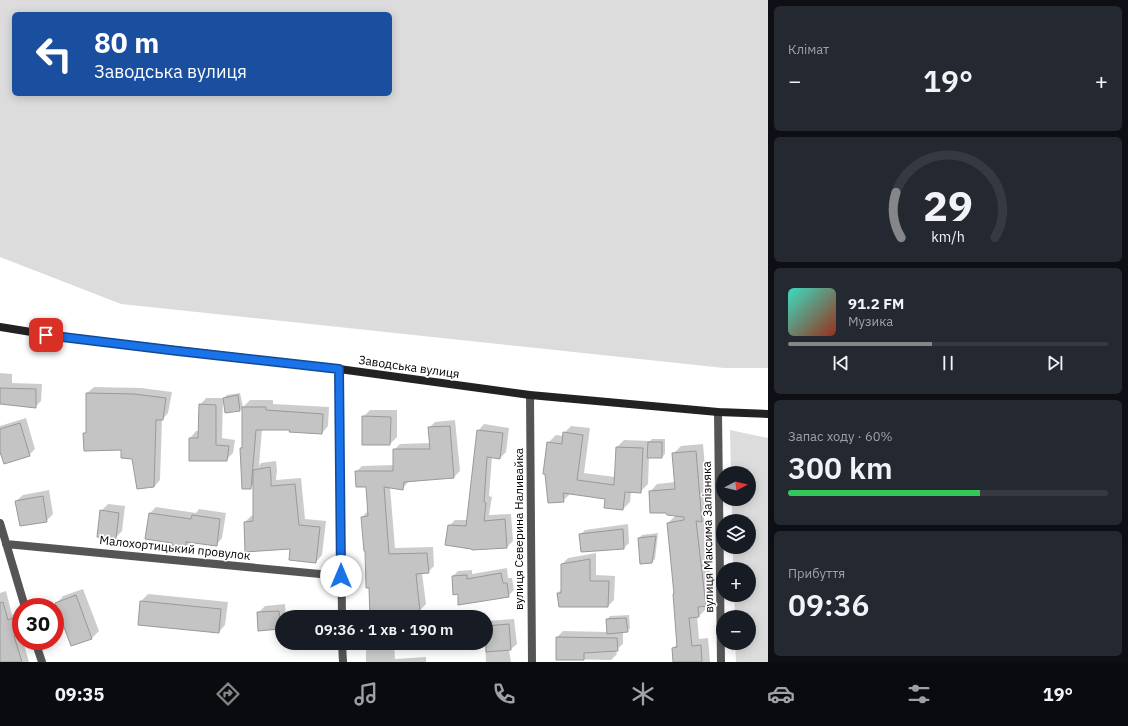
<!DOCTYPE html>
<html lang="uk">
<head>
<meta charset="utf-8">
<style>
  body { margin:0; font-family:"IBM Plex Sans",sans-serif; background:#242831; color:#f1f3f6; height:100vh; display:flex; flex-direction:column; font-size:15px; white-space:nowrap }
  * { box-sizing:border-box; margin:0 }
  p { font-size:13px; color:#9ea1a6 }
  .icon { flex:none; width:22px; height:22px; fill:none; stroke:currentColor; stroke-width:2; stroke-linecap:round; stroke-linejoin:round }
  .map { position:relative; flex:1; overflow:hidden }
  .drawer { display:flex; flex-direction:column; gap:6px; padding:6px; background:#0d0f14; width:360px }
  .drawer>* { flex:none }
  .hud { position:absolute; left:12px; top:12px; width:380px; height:84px; border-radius:6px; box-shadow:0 2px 10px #0003; background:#1a4fa0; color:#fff; overflow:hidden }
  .needle { width:26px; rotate:83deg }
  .fabs { position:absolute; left:716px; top:466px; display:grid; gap:8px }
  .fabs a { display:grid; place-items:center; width:40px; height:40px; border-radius:50%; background:#171b24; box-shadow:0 2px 10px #0003; font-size:20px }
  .speed { position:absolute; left:12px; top:598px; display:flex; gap:8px; font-size:20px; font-weight:700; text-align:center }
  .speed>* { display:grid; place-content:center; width:52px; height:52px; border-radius:50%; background:#171b24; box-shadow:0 2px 10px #0003; line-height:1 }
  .speed .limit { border:6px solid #d22; background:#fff; color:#111 }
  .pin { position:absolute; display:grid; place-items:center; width:34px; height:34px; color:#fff; margin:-17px; border-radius:8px; box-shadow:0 2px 6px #0006 }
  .me { position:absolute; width:44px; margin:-22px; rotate:0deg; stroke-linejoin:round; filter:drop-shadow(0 0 3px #0008) }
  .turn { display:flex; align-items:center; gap:14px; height:84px; padding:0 16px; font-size:18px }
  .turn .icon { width:52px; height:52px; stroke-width:2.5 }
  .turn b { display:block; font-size:28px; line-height:34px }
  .big { font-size:30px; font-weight:600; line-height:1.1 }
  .drawer .widget { flex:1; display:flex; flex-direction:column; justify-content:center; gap:6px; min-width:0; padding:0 14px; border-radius:6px; background:#242831 }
  .drawer .dial { align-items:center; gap:0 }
  .dial svg { height:104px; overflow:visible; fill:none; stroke:#363941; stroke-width:7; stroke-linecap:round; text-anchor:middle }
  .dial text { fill:#f1f3f6; stroke:none }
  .song { display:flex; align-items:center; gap:12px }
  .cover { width:48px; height:48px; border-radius:6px; background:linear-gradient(135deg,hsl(170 70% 55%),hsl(10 70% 35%)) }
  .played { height:4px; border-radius:2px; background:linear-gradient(90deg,#858687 45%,#363941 45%) }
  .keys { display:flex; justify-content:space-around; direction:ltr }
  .heat { display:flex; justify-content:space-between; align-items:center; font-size:22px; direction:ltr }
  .charge { height:6px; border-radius:3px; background:linear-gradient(90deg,#34c759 60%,#363941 0) }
  .trip { position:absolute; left:275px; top:610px; width:218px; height:40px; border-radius:20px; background:#171b24; box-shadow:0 2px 10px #0003; font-weight:600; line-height:40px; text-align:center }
  .dock { display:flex; height:64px; justify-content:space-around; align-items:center; background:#090b0e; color:#9ea1a6 }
  .dock .icon { width:28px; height:28px }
  .dock .selected { color:#858687 }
  .dock b { font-size:18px; color:#f1f3f6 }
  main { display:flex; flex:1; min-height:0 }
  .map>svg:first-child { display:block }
</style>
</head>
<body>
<main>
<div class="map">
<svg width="768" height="662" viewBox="0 0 768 662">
  <rect width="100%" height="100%" fill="#fff"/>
  <!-- green -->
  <path fill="#dcdcdc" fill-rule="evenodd" d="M0,0h768v368h-44l-603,-64 -121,-47zM14,14h376v80h-376z
    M730,430l38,8v224h-32l-1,-19h14v-26h-14l-1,-22h15v-26h-16v-22h16v-26h-17v-22h17v-26h-18z"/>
  <!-- shadow -->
  <path fill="#0003" d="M0,373l12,1v9l30,1 -1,17 -6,6 -35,-4z
    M94,387l47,1 31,4 -4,21 -6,7 -2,60 -6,7 -21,-29 -11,-9 -38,-15 3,-3v-38z
    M240,393l3,14 -3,3 -16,-12 3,-3z
    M206,398h17l-1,40 13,2 -2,13 -7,7 -36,-22 6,-7h3l1,-26z
    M250,400h23v4l56,3 -1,19 -6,7 -31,-4h-29l-3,37 2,-3 15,-2 1,9 -1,10 25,-2 4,41 21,2 -4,34 -6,7 -71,-40 6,-6 3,-1v-31l-4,4h-7l-2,-40 2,-2v-39z
    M370,410h27v27l-7,7 -27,-27z
    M26,418l9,31 -6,6h-29v-29z
    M455,420l5,51 -6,6 -45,4 -7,8 -12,-2 5,61 38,-1 1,19 -6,6 -6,1 4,31 -6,6 -13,2 1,5h-37l-1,-30 -8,-70 6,-6 -1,-25 -11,-14 6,-6 32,-1v-15l6,-6 31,-1 -2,-15 6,-6z
    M484,424l25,4 -3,24 -6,6 -8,-1 -3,39 3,1 -3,18 22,-1 2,27 -6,6 -58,-21 6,-6h13l10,-89z
    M571,426l19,2 -6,45 31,4 2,-30 7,-7 26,1 2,-2h13v15l-3,3h-13l-1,27 -8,8 -9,-1 -1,11 -7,7 -17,-11 -35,-5 -8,8 -15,-58 8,-8 8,1v-3z
    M703,444l6,69 -5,5 9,80 -7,7v4l-7,7h-2l2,23 9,-1 2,24h-36l-1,-14 5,-4 -3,-51 -7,-70 8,-8 -26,-23 7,-8 19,-2 -3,-28 8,-8z
    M49,490l4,24 -7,7 -30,-20 7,-6z
    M108,504l17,2 -3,25 -7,7 -14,-27z
    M156,507l40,6 3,-4 27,4 -4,25 -6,7 -24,-3 -6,6 -13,-6 -27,-3 4,-26z
    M628,524l1,19 -5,5 -44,-13 5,-5z
    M658,533l-3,26 -3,3 -13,-24 3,-3z
    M596,553v22l19,1 -1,24 -6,6 -50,-13 4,-4v-25l6,-6z
    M507,568l1,10h4l2,12 -6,6 -49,-3 -6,-17 5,-5 14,-1v4z
    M83,589l16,42 -7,7 -20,7 -15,-42 6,-7z
    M6,591l6,24 6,-2 3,8v9l-1,1 1,10h2l6,21h-29v-69z
    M148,594l80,8 -3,23 -6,7 -78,-31z
    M285,604l1,13h-4v9l-2,2 -22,-15 7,-7z
    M629,615l1,13 -3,3 -4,1v12l-7,6 1,4 -6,6 -54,-1v-22l6,-6 45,1 -1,-12 3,-4z
    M514,619l3,25 -6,5 -2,1 2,12h-25l-1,-16 -29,1v-4h30v-22z
    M372,643h22l1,16 31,-2v5h-60v-11z"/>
  <!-- building -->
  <path fill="#c4c4c4" stroke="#999" d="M0,388l36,1v19l-36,-4z
    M86,393l48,1 32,4 -3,22h-7l-2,67 -17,2 -5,-30 -11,-1v-8l-37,1 -1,-18h3z
    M238,395l2,16 -15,2 -2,-15z
    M199,404l17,1v40l13,1 -2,15h-38v-23h9z
    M242,407h24v3l57,4 -1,20 -33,-2 1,-2h-34l-5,59h-9l-2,-41h2z
    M362,416l29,1 -1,28h-28z
    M20,423l10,33 -26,8 -4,-12v-23z
    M450,426l4,52 -50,4 -1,8 -19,-3 5,67 38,-1 2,20 -13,1 4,37 -19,3v3h-31l-1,-29h-3l-1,-37h-1l-3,-34 7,-1 -2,-29h-10l-1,-16h38v-22h37l-2,-22z
    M477,430l26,3 -3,26 -13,-2 -3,45 2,1 -2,18 21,-2 2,29 -35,2 -1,-1 -26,-4 3,-20 18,1z
    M563,432l20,3 -6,45 37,5 2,-38 27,1 -2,45 -16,-1 -2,18 -19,-2 1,-9 -42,-6 1,9 -16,1 -3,-29h-2l4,-32 15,2z
    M648,442h14v16h-15z
    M696,451l6,71 -6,-1 10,85 -8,1 1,10 -10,1 3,28 9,-1 1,17h-29l-1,-14 5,-1 -4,-53h1l-7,-71 17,-3v-3l-17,-2 -1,-2h-16l-1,-22 26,-2 -3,-36z
    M270,467l1,10v9l24,-2 4,41 21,2 -4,36 -27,-3 1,-11 -45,3 -1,-30 9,-1v-51z
    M43,496l4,26 -27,4 -5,-25z
    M100,510l19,3 -3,26 -19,-2z
    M149,513l42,6 1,-4 28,4 -3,27 -31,-4v7h-14v-6l-27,-4z
    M623,529l1,20 -43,3 -2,-18z
    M656,536l-4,27 -12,1 -2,-26z
    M590,559v22h19l-1,26h-49l-2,-14h4v-29z
    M501,573l2,10h4l2,14 -51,8v-11l-5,1 -1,-19 15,-1v4z
    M76,595l16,44 -21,7 -16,-43z
    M140,601l81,8 -2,24 -81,-8z
    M3,602l5,18 4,-2 6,16 -4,2 8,26h-22v-59z
    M279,611l1,18 -22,2 -1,-19z
    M626,618l2,14 -21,2 -1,-15z
    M509,624l2,26 -25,2v-26z
    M556,637l61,1 1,13 -34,2v7h-28z"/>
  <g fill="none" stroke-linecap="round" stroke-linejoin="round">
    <!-- street -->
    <path stroke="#555" stroke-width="8" d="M339,369l3,248
      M530,395l2,267
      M718,412l3,250
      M0,523l25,84
      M6,544l335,32
      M35,641l7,21
      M342,643l1,19"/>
    <!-- secondary -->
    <path stroke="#222" stroke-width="8" d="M0,327l62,10 277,32 191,26 188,17 50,2"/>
  </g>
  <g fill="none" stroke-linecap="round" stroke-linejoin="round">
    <defs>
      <path id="route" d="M46,335l132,16 161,18 2,207"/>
    </defs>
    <!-- route casing -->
    <use href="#route" stroke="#114b97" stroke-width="10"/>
    <!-- route -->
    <use href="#route" stroke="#1a73e8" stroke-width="7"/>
  </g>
  <g text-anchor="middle" stroke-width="3.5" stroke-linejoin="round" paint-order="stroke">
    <!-- street labels -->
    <g font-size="12" fill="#000" stroke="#fff">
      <text transform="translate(409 367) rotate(8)" y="4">Заводська вулиця</text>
      <text transform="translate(519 529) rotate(-90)" y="4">вулиця Северина Наливайка</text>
      <text transform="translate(708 537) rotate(-91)" y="4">вулиця Максима Залізняка</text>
      <text transform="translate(175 548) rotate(6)" y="4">Малохортицький провулок</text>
    </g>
  </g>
</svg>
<div class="fabs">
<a><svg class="needle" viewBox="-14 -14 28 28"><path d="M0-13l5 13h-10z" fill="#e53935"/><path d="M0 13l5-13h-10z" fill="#9ea1a6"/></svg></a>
<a><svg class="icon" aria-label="layers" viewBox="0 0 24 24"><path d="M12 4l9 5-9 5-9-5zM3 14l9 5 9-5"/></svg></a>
<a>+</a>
<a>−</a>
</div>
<div class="speed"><div class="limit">30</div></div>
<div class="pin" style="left:46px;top:335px;background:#d93025"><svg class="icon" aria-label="arrive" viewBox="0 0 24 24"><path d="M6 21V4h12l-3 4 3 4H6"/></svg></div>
<svg class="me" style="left:341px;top:576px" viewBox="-20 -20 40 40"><circle r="19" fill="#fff"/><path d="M0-13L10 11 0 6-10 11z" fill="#1a73e8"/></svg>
<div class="trip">09:36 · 1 хв · 190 m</div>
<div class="hud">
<div class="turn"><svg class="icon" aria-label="left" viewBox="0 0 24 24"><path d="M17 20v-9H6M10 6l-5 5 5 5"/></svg><div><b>80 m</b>Заводська вулиця</div></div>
</div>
</div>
<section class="drawer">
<div class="widget"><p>Клімат</p>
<div class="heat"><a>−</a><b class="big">19°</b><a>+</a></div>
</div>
<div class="widget dial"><svg viewBox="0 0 100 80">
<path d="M14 69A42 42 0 1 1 86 69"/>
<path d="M14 69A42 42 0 0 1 10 34" stroke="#858687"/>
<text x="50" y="56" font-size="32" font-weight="700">29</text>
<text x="50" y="72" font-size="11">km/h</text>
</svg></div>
<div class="widget">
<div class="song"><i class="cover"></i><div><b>91.2 FM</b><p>Музика</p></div></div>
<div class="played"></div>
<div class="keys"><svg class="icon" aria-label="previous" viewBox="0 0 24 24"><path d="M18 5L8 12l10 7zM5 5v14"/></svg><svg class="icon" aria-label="pause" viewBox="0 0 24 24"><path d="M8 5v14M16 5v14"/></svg><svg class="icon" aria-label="next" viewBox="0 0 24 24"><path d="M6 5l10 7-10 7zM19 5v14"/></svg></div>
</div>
<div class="widget"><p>Запас ходу · 60%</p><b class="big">300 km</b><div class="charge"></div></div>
<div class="widget"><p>Прибуття</p><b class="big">09:36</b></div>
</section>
</main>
<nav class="dock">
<b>09:35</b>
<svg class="icon selected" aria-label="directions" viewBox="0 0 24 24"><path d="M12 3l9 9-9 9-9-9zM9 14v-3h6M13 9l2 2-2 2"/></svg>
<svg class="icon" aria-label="music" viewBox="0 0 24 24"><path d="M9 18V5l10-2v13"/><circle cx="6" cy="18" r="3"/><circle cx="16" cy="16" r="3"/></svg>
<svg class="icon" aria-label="phone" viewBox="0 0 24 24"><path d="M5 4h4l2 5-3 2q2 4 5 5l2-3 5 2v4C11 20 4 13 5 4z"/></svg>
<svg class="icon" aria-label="climate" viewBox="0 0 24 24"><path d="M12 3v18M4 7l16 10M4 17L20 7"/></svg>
<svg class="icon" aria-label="car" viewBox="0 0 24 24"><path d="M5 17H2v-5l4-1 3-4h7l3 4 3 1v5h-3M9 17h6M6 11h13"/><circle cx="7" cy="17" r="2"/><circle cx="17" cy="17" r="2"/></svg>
<svg class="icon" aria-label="filters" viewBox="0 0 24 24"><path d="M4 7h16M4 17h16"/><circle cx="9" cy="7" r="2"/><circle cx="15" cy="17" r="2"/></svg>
<b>19°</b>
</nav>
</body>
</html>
